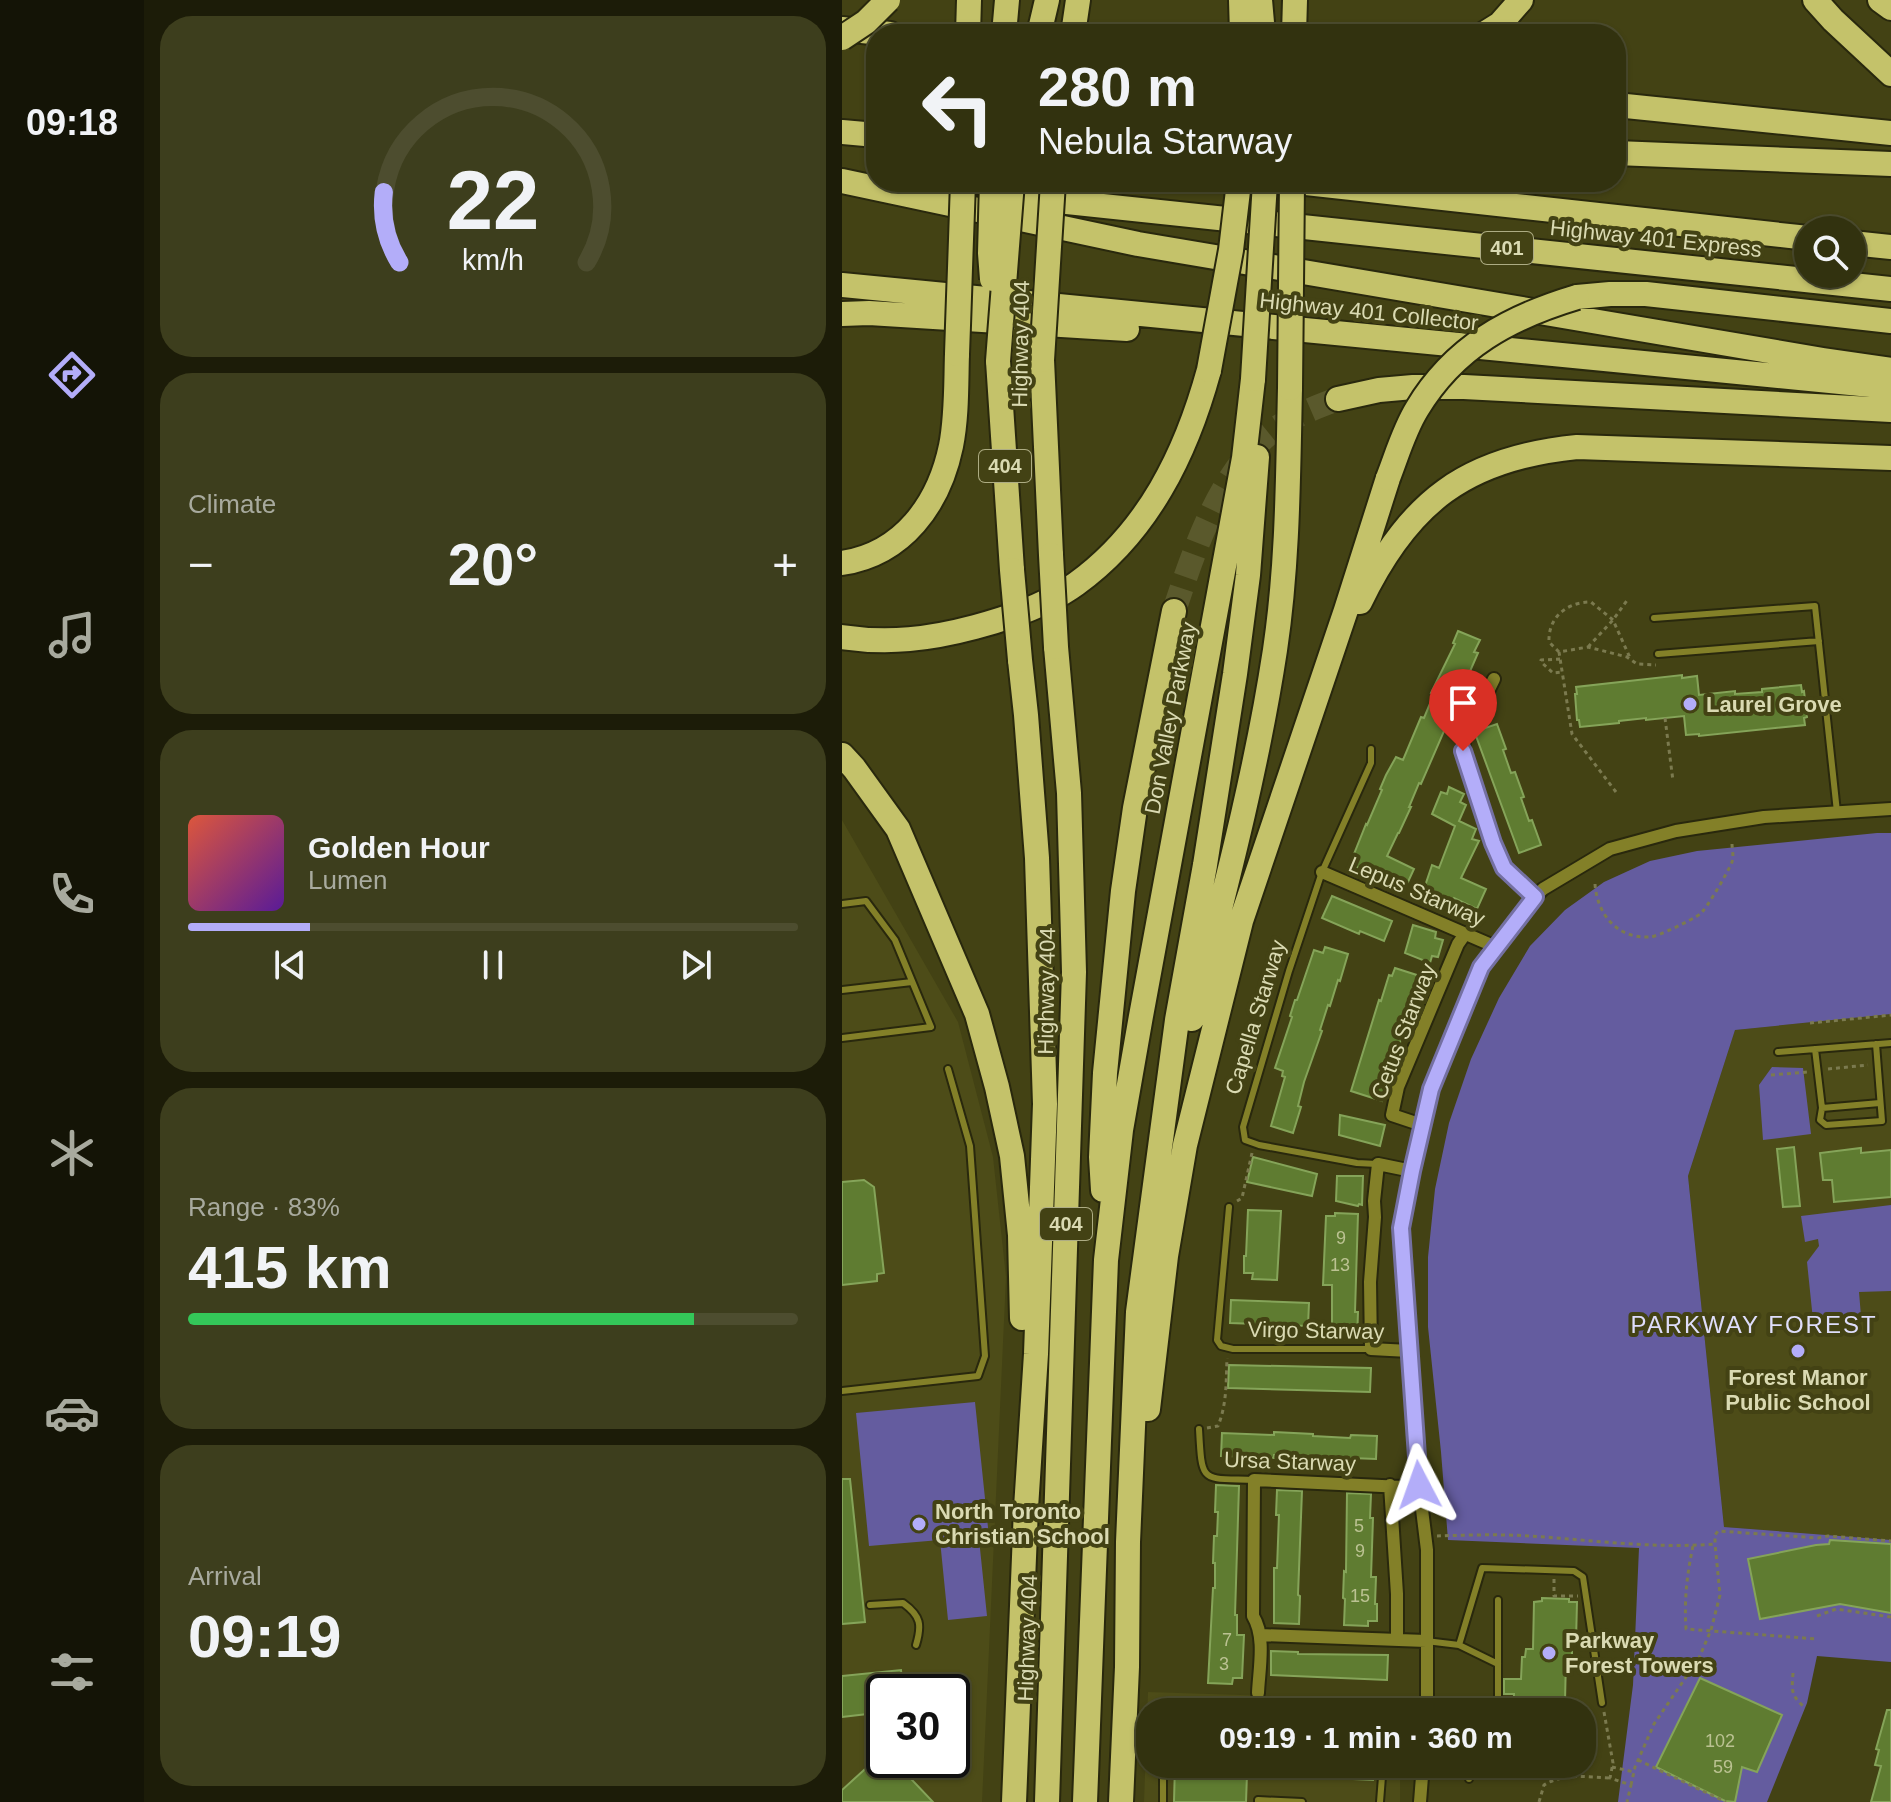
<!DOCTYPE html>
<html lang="en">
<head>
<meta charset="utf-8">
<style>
  body { margin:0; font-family:Arial,sans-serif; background:#3d3e1d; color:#f1f3f6; height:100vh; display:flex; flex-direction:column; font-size:30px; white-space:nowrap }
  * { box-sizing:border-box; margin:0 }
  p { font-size:26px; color:#a8aa9e }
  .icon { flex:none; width:44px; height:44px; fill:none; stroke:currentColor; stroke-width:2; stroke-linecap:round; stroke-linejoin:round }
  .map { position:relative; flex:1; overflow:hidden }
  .sheet { display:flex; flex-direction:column; gap:16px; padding:16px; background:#1c1c08; width:698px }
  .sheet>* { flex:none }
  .hud { position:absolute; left:24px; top:24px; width:760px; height:168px; border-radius:32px; box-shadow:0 2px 6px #0004,0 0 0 2px #4d4d2f; background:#32320f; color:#f1f3f6; overflow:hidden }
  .buttons { position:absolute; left:952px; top:216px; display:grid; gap:16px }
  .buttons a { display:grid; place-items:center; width:72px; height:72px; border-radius:50%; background:#32320f; box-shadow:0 2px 6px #0004,0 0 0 2px #4d4d2f; font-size:40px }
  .speed { position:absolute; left:24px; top:1674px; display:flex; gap:16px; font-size:40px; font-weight:700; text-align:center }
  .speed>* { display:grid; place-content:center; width:104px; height:104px; border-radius:50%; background:#32320f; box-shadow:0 2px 6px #0004,0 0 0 2px #4d4d2f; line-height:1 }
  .speed .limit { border:4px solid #111; border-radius:12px; background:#fff; color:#111 }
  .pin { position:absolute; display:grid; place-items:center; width:68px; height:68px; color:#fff; margin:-82px -34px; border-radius:50% 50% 50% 0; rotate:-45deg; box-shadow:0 0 8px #0007 }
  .pin .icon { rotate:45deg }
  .me { position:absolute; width:88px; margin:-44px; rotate:356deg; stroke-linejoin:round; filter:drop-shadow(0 0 6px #0008) }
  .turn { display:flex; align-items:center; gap:28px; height:168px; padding:0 40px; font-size:36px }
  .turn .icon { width:104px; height:104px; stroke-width:2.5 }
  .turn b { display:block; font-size:56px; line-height:68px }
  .big { font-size:60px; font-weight:700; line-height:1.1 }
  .sheet .tile { flex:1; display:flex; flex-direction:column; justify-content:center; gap:12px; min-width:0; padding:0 28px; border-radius:32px; background:#3d3e1d }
  .sheet .dial { align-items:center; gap:0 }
  .dial svg { height:208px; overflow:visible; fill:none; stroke:#4d4d2f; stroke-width:7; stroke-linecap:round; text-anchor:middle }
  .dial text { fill:#f1f3f6; stroke:none }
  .song { display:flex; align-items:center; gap:24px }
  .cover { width:96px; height:96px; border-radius:12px; background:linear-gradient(135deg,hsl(10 70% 55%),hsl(270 70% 35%)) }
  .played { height:8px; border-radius:4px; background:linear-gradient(90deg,#b3adf9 20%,#4d4d2f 20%) }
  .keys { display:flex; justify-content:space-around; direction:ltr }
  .heat { display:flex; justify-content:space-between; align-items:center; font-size:44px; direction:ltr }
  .charge { height:12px; border-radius:6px; background:linear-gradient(90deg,#34c759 83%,#4d4d2f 0) }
  .trip { position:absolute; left:294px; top:1698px; width:460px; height:80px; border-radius:32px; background:#32320f; box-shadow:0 2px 6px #0004,0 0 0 2px #4d4d2f; font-weight:700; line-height:80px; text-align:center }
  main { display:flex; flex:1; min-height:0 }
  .dock { display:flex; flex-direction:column; width:144px; justify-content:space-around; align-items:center; background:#141406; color:#a8aa9e }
  .dock .icon { width:56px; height:56px }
  .dock .current { color:#b3adf9 }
  .dock b { font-size:36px; color:#f1f3f6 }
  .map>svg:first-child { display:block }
</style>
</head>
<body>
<main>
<nav class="dock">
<b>09:18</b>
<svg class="icon current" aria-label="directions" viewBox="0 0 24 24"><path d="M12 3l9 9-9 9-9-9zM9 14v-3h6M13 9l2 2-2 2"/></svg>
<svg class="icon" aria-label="music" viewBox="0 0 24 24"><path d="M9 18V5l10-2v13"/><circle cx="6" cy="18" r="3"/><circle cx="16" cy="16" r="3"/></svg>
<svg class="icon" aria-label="phone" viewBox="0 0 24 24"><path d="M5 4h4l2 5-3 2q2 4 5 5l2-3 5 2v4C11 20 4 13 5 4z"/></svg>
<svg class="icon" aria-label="climate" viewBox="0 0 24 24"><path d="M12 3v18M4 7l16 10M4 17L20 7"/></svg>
<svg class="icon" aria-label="car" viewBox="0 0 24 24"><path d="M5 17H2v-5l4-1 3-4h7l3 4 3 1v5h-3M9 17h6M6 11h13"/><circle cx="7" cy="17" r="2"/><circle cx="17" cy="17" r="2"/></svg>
<svg class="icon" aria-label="filters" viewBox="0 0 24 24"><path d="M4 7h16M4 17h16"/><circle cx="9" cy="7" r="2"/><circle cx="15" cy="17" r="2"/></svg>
</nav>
<section class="sheet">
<div class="tile dial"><svg viewBox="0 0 100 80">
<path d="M14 69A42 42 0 1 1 86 69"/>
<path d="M14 69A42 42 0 0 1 8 42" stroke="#b3adf9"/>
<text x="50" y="56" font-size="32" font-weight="700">22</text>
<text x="50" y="72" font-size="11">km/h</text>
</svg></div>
<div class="tile"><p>Climate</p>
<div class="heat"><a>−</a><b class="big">20°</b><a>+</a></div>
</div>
<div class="tile">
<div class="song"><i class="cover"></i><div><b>Golden Hour</b><p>Lumen</p></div></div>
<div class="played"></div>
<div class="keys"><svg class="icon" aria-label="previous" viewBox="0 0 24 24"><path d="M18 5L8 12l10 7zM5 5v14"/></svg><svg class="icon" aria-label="pause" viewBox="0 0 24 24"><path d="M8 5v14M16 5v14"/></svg><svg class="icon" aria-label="next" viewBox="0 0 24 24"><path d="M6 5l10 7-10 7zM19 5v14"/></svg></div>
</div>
<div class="tile"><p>Range · 83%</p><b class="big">415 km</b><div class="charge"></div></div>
<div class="tile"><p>Arrival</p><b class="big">09:19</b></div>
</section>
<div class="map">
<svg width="1049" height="1802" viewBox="0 0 1049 1802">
  <rect width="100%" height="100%" fill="#434214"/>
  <!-- built -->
  <path fill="#4d4c18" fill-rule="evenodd" d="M0,820l116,202 35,135 13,120 -24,525h-140zM42,1692h68v68h-68z
    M1049,1014v526l-167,-13 -36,-351 47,-146z
    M306,1692l253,8v12h-251v52h250v38h-256z"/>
  <!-- green -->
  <path fill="#645c9f" d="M1035,833h14v181l-156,16 -47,146 36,351 167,13v122l-74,-6 -10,47 -40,99h-149l15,-117 6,-137 -191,-8 -7,-88 -13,-125v-70l7,-68 14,-66 22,-64 28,-61 31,-52 35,-36 39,-28 46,-21 47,-10z
    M930,1067l31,1 8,66 -48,6 -4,-55z
    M1049,1205v86l-32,1 2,24 -48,4 -6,-58 12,-16 -1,-7 -13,3 -4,-26z
    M133,1402l14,135 -10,2 8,77 -39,4 -8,-80 -71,6 -13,-133z"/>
  <!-- building -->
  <path fill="#5f7c31" stroke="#85a459" stroke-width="2" d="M616,631l22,9 -6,12 4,1 -57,131 -2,-1 -10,24h2l-12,26h-1l-11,23 27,13 -6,13 -25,-11 -5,12 -22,-9 3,-6 -9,-4 16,-40 1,1 15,-35 -2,-1 6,-14 10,-18 7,3 18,-43 3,1 10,-24 -3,-1 24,-49 -2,-1z
    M840,675v3l15,-2 2,19 36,-4v3l27,-2v-3l39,-4 1,7 2,-1 3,26 -3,1 1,7 -106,11v-2l-13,1 -2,-19 -38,4v-2l-27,3v2l-39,4 -1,-7h-2l-2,-26h2l-1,-7z
    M655,724l9,25 -3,1 8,23 4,-1 9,25 -3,1 8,23 3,-1 9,25 -22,8 -43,-117 3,-6z
    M607,787l15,7 -4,8 6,3 -7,16 17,8 -4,10 7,2 -18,37 25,11 -9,20 -23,-11 -2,3 -28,-12 8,-24 7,3 16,-42 -23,-12 9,-22 6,2z
    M490,896l60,25 -8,20 -24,-10 -1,3 -37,-16z
    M571,925l23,7 -1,6 8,2 -5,17 -6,-1 -2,7 -25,-10z
    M483,947l23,7 -8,27 -2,-1 -8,26 -2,-1 -8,25 2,1 -18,51 -6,24 3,1 -8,26 -22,-7 14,-49 -3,-1 1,-5 -8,-3 17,-51 -2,-1 5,-16h2l17,-50 9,3z
    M553,968l28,9 -9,29 -2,-1 -30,96 -31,-10 28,-91 2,1 8,-26 3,1z
    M498,1115l45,10 -5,21 -41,-11z
    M952,1147l6,59 -17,1 -6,-58z
    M1019,1148v5l30,-3v47l-57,5 -2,-22h-9l-3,-27z
    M411,1157l64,17 -5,22 -65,-14z
    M495,1176h26l-1,29 -3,-1 -1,2 -22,-5z
    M22,1180l10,7 10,86 -7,1v7l-35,4v-103z
    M406,1210l33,1 -4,69 -25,-1 1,-6h-9v-17h2z
    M493,1213l23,1 -3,98h3l-1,28 -25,-1v-54h-9l3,-69h9z
    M389,1300l78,3 -1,23 -78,-3z
    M387,1365l142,3 -1,24 -142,-4z
    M432,1432l39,2v2l37,2 1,-3 26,1 -1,23 -25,-1v3l-40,-1 1,-4 -38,-1v3l-53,-2 1,-23 52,2z
    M0,1479h8l15,143 -23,2z
    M374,1485l23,1 -4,129h2v20h7l-2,43h-9l-1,6 -24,-1 5,-95h2v-25h-2l1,-27h3l1,-24h-3z
    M435,1490l25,1 -4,104 2,1 -1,28 -25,-1v-55h3l2,-53h-3z
    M505,1493l24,1 -1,24h3l-2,59h5l-1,27h2v17h-9v5l-24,-1 1,-26 -2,-1 1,-27 2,1z
    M988,1540l61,4v69l-51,-9 -80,15 -12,-60 68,-14 13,-1z
    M700,1598l27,1v3h8l-1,40h-4v16h-6l-1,44h-4l-1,10h-47l1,-18h-10v-15h17l1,-22h3l1,-8h7l1,-47 8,-1z
    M429,1651l27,1v2l90,1 -1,25 -116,-5z
    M59,1670l2,22h-19v20l-42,5v-41z
    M858,1678l82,37 -25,57 -15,-5 -7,35 -10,-1 -69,-34z
    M1045,1710h4v92h-20l10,-36 -6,-1 4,-15 -3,-1z
    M33,1760l19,1 39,41h-91v-12z
    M333,1764h199l-1,16 -126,-6 -1,28h-72z"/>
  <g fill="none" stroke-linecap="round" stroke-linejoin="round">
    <!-- motorway-tunnel -->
    <path stroke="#5a592c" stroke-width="24" stroke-dasharray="24 12" stroke-linecap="butt" d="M332,611c21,-63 48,-148 107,-186 17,-11 38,-19 57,-26"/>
    <defs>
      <path id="service" d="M812,618l161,-12 22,206
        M816,654l161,-13
        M529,749v14l-49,109 -33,99 -46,156 2,13 14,5 98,18 20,1
        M0,904l24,-3 29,39 36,87 -89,11
        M0,990l70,-8
        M973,1049l7,59 -2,12 6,5 56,-4 -6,-77
        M936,1052l113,-9
        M980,1108l58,-5
        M387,1207l-12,133 4,6 12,3h138
        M0,1391l136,-15 7,-20 -15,-210 -22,-77
        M357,1429c3,56 2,49 55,51
        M28,1605l33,-2c18,13 19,22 13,42
        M584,1641l33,4 39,19
        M617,1645l23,-77 92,3 9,6 19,126
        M656,1712v-112
        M627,1779v-15
        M321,1802v-38
        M416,1802v-2l44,2
        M538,1802l3,-38"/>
      <path id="minor" d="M652,679l-30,61 -1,11 30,92 11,25 31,29
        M480,872l174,75
        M580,1125l-30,-10 6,-28 60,-143 7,-10
        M567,1351l-38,-2 -1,-67 5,-65 -1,-16 4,-37 34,7
        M548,1485l7,109v46
        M418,1635l166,6
        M416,1693c1,-24 8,-56 -5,-77l1,-136 149,7 16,-2
        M585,1712v-162l-8,-65 -18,-257 21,-103 9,-36 50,-122 54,-70 8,-8 67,-40 66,-18 88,-14 127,-8
        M578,1802l3,-38"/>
      <path id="motorway" d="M399,0l1,34
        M418,0l3,34
        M973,0l18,20 58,54
        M1038,0l11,8
        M0,29l48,5
        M126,34l1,-34
        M162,34l3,-34
        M197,34l8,-34
        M231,34l5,-34
        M452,34l1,-34
        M642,34l16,-10 21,-24
        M774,105l275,28
        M0,132l34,3
        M774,153l275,11
        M0,181l296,63 685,116 68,10
        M455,182l511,56
        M148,194l901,95
        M1010,243l39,4
        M0,285l1049,102
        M735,297l33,-3h36l245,27
        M0,314l27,-1 258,16
        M200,360l9,195
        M156,361l14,209
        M496,399l41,-9 34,-3h51l427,23
        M0,563c61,-9 97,-59 109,-117 6,-30 5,-62 6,-92
        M518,602c48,-100 106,-144 217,-155l314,11
        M0,637c47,7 88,2 133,-10 34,-9 72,-22 101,-43 72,-52 110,-130 133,-214
        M0,755l12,13 44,61 79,185 20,73 15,69 8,79 2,83
        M350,1019c31,-122 64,-244 83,-369 13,-87 13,-174 15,-262
        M261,1190l-2,-33 4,-84 18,-182 12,-83 39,-197
        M306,1409l18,-153 19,-111 56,-224 105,-311 42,-132
        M172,1802l12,-294 10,-154 9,-250 -8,-246 -11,-143 -6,-55
        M205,1802l27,-830 -5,-179 -13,-146
        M243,1802l21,-542 15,-130 20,-114 103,-558 9,-79
        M279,1802l6,-135 1,-125 10,-230 39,-292 28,-155 30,-191 13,-99 9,-118"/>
    </defs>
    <!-- service casing -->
    <use href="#service" stroke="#29280d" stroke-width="10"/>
    <!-- minor casing -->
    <use href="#minor" stroke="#29280d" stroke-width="16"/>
    <!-- motorway casing -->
    <use href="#motorway" stroke="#29280d" stroke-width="28"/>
    <!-- path -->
    <path stroke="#7b7a4f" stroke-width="3" stroke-dasharray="4 4" stroke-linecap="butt" d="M746,647l25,-27 15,-21
      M717,652l-10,-10c-1,-24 17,-40 42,-40l22,18 18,40
      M718,659l-19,1v2l12,11 10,-1
      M964,710l10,-1
      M823,718l8,63
      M774,792l-44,-58 -13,-82 29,-5 39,10 10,7 19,1
      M753,884c2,30 22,55 55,53 7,0 44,-18 50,-23 6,-4 29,-44 32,-52 2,-6 0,-13 0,-18
      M968,1023l81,-8
      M986,1069l40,-4
      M929,1075l37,-3
      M395,1201l5,-3 10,-45
      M365,1428l11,-2c9,-22 8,-44 9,-68
      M595,1536c30,-1 62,-2 93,0 61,4 124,13 185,8v-9l3,-4 100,7 10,-2 63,5
      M851,1546c-6,28 -9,54 -7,83l131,10
      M712,1579v17h24
      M975,1616l19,-7 55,8
      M856,1660l10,5
      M951,1673c-1,16 -3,21 10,33
      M762,1712l9,51 -3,15 21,7 -4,17
      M796,1760l88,42
      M770,1767l22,5
      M789,1785l4,-18 19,-43 45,-66 12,-28 9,-35 -5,-51
      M697,1802l5,-17c19,-12 44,-8 66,-7"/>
    <!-- service -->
    <use href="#service" stroke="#838028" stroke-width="6"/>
    <!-- minor -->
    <use href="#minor" stroke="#838028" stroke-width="12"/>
    <!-- motorway -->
    <use href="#motorway" stroke="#c4c26a" stroke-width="24"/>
    <defs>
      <path id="motorway-bridge" d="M0,38l24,-16 22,-22
        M150,182l-2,71 2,26
        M115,354l6,-172
        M200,360l11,-178
        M156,361l14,-179
        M367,370l22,-120 8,-68
        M411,379l12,-197
        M448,388l2,-206
        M546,478c9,-23 16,-48 29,-69 37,-62 93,-92 160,-112
        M209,555l5,92
        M170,570l8,90"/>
    </defs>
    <!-- motorway-bridge casing -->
    <use href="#motorway-bridge" stroke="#29280d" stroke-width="28" stroke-linecap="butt"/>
    <!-- motorway-bridge -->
    <use href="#motorway-bridge" stroke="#c4c26a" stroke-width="24"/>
  </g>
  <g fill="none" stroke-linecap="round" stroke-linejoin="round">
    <defs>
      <path id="route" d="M577,1485l-18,-257 11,-57 19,-82 50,-122 54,-70 -31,-29 -11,-25 -30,-92"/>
    </defs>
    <!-- route casing -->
    <use href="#route" stroke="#7470a2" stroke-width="20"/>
    <!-- route -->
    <use href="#route" stroke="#b3adf9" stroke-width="14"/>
  </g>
  <!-- markers -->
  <g fill="#b3adf9" stroke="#434214" stroke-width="3">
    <circle cx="848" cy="704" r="8"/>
    <circle cx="956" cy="1351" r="8"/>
    <circle cx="77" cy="1524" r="8"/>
    <circle cx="707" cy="1653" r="8"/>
  </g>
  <g text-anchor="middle" stroke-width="8" stroke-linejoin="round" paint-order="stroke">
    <!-- number labels -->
    <g font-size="18" fill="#bbc292">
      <text x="499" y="1244">9</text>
      <text x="498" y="1271">13</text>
      <text x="517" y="1532">5</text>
      <text x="518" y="1557">9</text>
      <text x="518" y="1602">15</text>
      <text x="385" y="1646">7</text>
      <text x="382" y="1670">3</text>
      <text x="878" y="1747">102</text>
      <text x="881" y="1773">59</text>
    </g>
    <!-- shield labels -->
    <g fill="#434214" stroke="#adac83" stroke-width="2">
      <rect x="639" y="232" width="52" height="32" rx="6"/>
      <rect x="137" y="450" width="52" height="32" rx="6"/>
      <rect x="198" y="1208" width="52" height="32" rx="6"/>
    </g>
    <g font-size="20" font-weight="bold" fill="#dadab2">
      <text x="665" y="255">401</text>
      <text x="163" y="473">404</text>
      <text x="224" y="1231">404</text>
    </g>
    <!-- street labels -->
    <g font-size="22" fill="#dadab2" stroke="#434214">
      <text transform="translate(814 238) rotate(6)" y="8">Highway 401 Express</text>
      <text transform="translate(527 311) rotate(6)" y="8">Highway 401 Collector</text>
      <text transform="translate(178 344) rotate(-89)" y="8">Highway 404</text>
      <text transform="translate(328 718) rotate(-79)" y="8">Don Valley Parkway</text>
      <text transform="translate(575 891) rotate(23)" y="8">Lepus Starway</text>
      <text transform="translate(204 991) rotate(-89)" y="8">Highway 404</text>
      <text transform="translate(413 1017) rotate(-73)" y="8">Capella Starway</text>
      <text transform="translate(561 1031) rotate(-69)" y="8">Cetus Starway</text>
      <text transform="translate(474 1330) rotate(1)" y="8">Virgo Starway</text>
      <text transform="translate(448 1461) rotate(2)" y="8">Ursa Starway</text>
      <text transform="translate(185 1638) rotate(-88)" y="8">Highway 404</text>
    </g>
    <!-- poi labels -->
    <g font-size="22" font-weight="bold" fill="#dadab2" stroke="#434214" text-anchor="start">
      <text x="864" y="712">Laurel Grove</text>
      <text x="956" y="1385" text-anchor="middle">Forest Manor<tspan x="956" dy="25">Public School</tspan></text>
      <text x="93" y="1519">North Toronto<tspan x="93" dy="25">Christian School</tspan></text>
      <text x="723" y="1648">Parkway<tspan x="723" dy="25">Forest Towers</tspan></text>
    </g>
    <!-- neighbourhood labels -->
    <g font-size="24" letter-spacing="2" fill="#deddfa" stroke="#434214">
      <text x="912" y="1333">PARKWAY FOREST</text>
    </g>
  </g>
</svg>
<div class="buttons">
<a><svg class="icon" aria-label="search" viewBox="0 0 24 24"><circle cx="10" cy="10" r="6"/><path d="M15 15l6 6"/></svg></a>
</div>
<div class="speed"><div class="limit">30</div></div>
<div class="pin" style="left:621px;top:751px;background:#d93025"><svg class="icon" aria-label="arrive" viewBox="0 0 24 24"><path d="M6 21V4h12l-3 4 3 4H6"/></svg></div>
<svg class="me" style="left:577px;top:1485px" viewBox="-20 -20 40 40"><path d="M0-17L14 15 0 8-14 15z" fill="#b3adf9" stroke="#fff" stroke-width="4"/></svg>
<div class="trip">09:19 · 1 min · 360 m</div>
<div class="hud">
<div class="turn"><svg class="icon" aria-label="left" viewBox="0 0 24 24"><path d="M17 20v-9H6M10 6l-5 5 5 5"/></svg><div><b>280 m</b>Nebula Starway</div></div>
</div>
</div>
</main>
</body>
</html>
